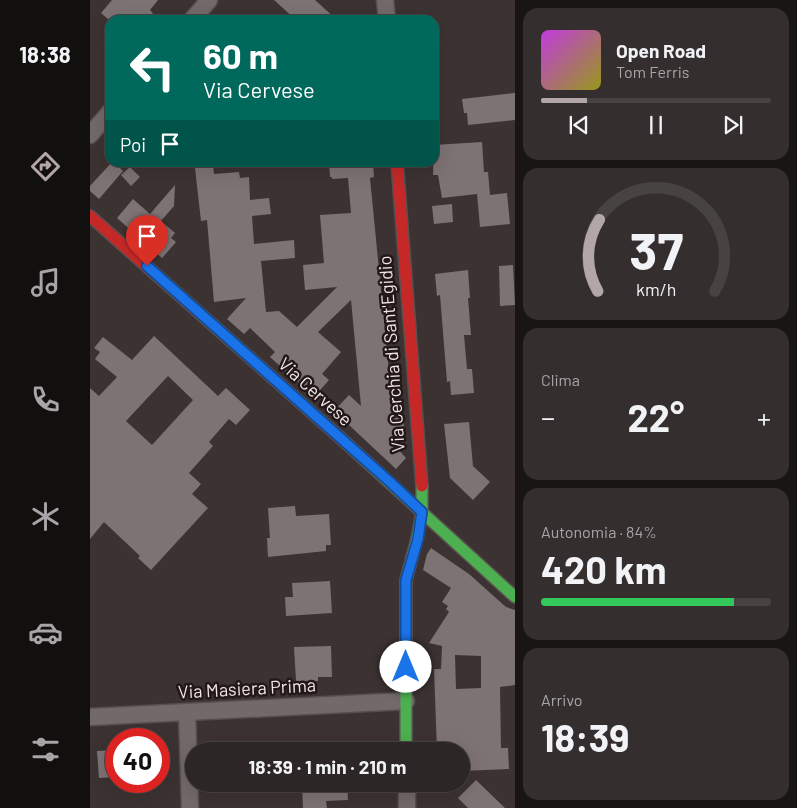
<!DOCTYPE html>
<html lang="it">
<head>
<meta charset="utf-8">
<style>
  body { margin:0; font-family:Barlow,sans-serif; background:#352e2e; color:#f1f3f6; height:100vh; display:flex; flex-direction:column; font-size:19px; white-space:nowrap }
  * { box-sizing:border-box; margin:0 }
  p { font-size:16px; color:#a7a5a7 }
  .icon { flex:none; width:28px; height:28px; fill:none; stroke:currentColor; stroke-width:2; stroke-linecap:round; stroke-linejoin:round }
  .map { position:relative; flex:1; overflow:hidden }
  .details { display:flex; flex-direction:column; gap:8px; padding:8px; background:#191515; width:282px }
  .details>* { flex:none }
  .banner { position:absolute; left:15px; top:15px; width:334px; height:152px; border-radius:15px; box-shadow:0 5px 20px #0002,0 0 0 1px #484343; background:#00695c; color:#fff; overflow:hidden }
  .speed { position:absolute; left:15px; top:728px; display:flex; gap:10px; font-size:25px; font-weight:700; text-align:center }
  .speed>* { display:grid; place-content:center; width:65px; height:65px; border-radius:50%; background:#2d2626; box-shadow:0 5px 20px #0002,0 0 0 1px #484343; line-height:1 }
  .speed .limit { border:8px solid #d22; background:#fff; color:#111 }
  .pin { position:absolute; display:grid; place-items:center; width:42px; height:42px; color:#fff; margin:-51px -21px; border-radius:50% 50% 50% 0; rotate:-45deg; box-shadow:0 0 5px #0007 }
  .pin .icon { rotate:45deg }
  .me { position:absolute; width:55px; margin:-28px; rotate:0deg; stroke-linejoin:round; filter:drop-shadow(0 0 4px #0008) }
  .turn { display:flex; align-items:center; gap:18px; height:105px; padding:0 15px; font-size:22px }
  .turn .icon { width:65px; height:65px; stroke-width:2.5 }
  .turn b { display:block; font-size:35px; line-height:42px }
  .then { display:flex; align-items:center; height:48px; padding:0 15px; background:#0003; gap:10px; font-size:19px }
  .big { font-size:38px; font-weight:700; line-height:1.1 }
  .details .widget { flex:1; display:flex; flex-direction:column; justify-content:center; gap:8px; min-width:0; padding:0 18px; border-radius:15px; background:#352e2e }
  .details .dial { align-items:center; gap:0 }
  .dial svg { height:130px; overflow:visible; fill:none; stroke:#484343; stroke-width:7; stroke-linecap:round; text-anchor:middle }
  .dial text { fill:#f1f3f6; stroke:none }
  .song { display:flex; align-items:center; gap:15px }
  .cover { width:60px; height:60px; border-radius:8px; background:linear-gradient(135deg,hsl(290 70% 55%),hsl(60 70% 35%)) }
  .played { height:5px; border-radius:2px; background:linear-gradient(90deg,#b3a6a7 20%,#484343 20%) }
  .keys { display:flex; justify-content:space-around; direction:ltr }
  .heat { display:flex; justify-content:space-between; align-items:center; font-size:28px; direction:ltr }
  .charge { height:8px; border-radius:4px; background:linear-gradient(90deg,#34c759 84%,#484343 0) }
  .trip { position:absolute; left:95px; top:742px; width:285px; height:50px; border-radius:25px; background:#2d2626; box-shadow:0 5px 20px #0002,0 0 0 1px #484343; font-weight:700; line-height:50px; text-align:center }
  main { display:flex; flex:1; min-height:0 }
  .tab-bar { display:flex; flex-direction:column; width:90px; justify-content:space-around; align-items:center; background:#120f0f; color:#a7a5a7 }
  .tab-bar .icon { width:35px; height:35px }
  .tab-bar .active { color:#b3a6a7 }
  .tab-bar b { font-size:22px; color:#f1f3f6 }
  .map>svg:first-child { display:block }
</style>
</head>
<body>
<main>
<nav class="tab-bar">
<b>18:38</b>
<svg class="icon active" aria-label="directions" viewBox="0 0 24 24"><path d="M12 3l9 9-9 9-9-9zM9 14v-3h6M13 9l2 2-2 2"/></svg>
<svg class="icon" aria-label="music" viewBox="0 0 24 24"><path d="M9 18V5l10-2v13"/><circle cx="6" cy="18" r="3"/><circle cx="16" cy="16" r="3"/></svg>
<svg class="icon" aria-label="phone" viewBox="0 0 24 24"><path d="M5 4h4l2 5-3 2q2 4 5 5l2-3 5 2v4C11 20 4 13 5 4z"/></svg>
<svg class="icon" aria-label="climate" viewBox="0 0 24 24"><path d="M12 3v18M4 7l16 10M4 17L20 7"/></svg>
<svg class="icon" aria-label="car" viewBox="0 0 24 24"><path d="M5 17H2v-5l4-1 3-4h7l3 4 3 1v5h-3M9 17h6M6 11h13"/><circle cx="7" cy="17" r="2"/><circle cx="17" cy="17" r="2"/></svg>
<svg class="icon" aria-label="filters" viewBox="0 0 24 24"><path d="M4 7h16M4 17h16"/><circle cx="9" cy="7" r="2"/><circle cx="15" cy="17" r="2"/></svg>
</nav>
<div class="map">
<svg width="425" height="808" viewBox="0 0 425 808">
  <rect width="100%" height="100%" fill="#3c3232"/>
  <!-- building -->
  <path fill="#7d7374" fill-rule="evenodd" d="M22,0h46l-8,10 3,3 -7,7h-37l-8,-7z
    M184,0h41l22,20h-41z
    M425,93v27l-47,5 -1,-12h-3l-2,-14z
    M392,142l2,30h4l2,23 17,-2 3,31 -30,3 -3,-33 -35,4 -4,-23h-5l1,-30z
    M22,162h2l9,9 -24,28 -9,-8v-5z
    M239,162h44l1,15 -4,1 23,235 10,2 2,25 -8,8 9,10 -10,11 -62,-58 15,-16 12,11 -10,-106 -33,32 23,20 -19,22 7,6 -15,17 -44,-40 5,-5 -25,-24 -6,6 -17,-15 19,-21 -32,4 -7,-82 -6,1 -6,-53 18,-3 1,9 25,-2 1,6 9,-1 1,23 19,-2 2,16 -19,2 2,28 40,-4 1,18 -34,3 5,51 13,-1 18,16 40,-40 -32,3 -2,-25 21,-2 -4,-48 31,-2 -3,-35 -16,1v-2h-2z
    M40,167l10,10 -9,9 -10,-11z
    M85,185l-1,21 -13,15 14,12 -4,5 5,4 -14,16 -45,-40 16,-19 17,15z
    M362,204l1,18 -19,2 -2,-18z
    M423,265l2,40 -15,1 -1,-40z
    M378,270l2,28h-2l3,37h-7l3,34h5l2,24 -23,2 -1,-14 -3,1 -7,-87 -3,1 -2,-22z
    M64,336l64,60 8,-8 24,22 -14,15 -7,-6 -20,23 4,4 -24,27 12,11 -9,10 16,14 -57,62 -13,-12 2,-2 -36,-34 -14,17v-151l9,8 18,-19 -22,-18 5,-7 -6,-4 9,-11 29,23zM78,376l25,24 -41,45 -26,-24z
    M379,422l4,44 17,16 -17,18 -23,-22 -6,-54z
    M205,506l1,10 33,-2 2,31h-5v6l-58,6 -1,-19h3l-2,-30z
    M341,548l38,26 37,33 9,3v75l-15,2 1,61h7l1,21 -48,2v-20h-24l-3,-82h7l1,-23 -13,-3 20,-31 -3,-3 2,-3 -6,-4 9,-14 -28,-18 4,-16zM365,655l26,1v32l-25,1z
    M240,581l2,32 -46,3 -1,-19h8l-1,-14z
    M241,646l1,31h-14v4h-22l-2,-34z
    M26,750v27l-17,1 -2,-27z
    M386,780l29,28h-37l-10,-10z
    M212,784h45l1,16 -22,1 1,7h-24z"/>
  <g fill="none" stroke-linecap="round" stroke-linejoin="round">
    <defs>
      <path id="street" d="M295,0l2,20
        M102,20l17,-20
        M0,135l20,-23
        M97,712l3,96
        M0,717l316,-16
        M317,784v24"/>
      <path id="fast" d="M256,443l169,154
        M316,751v-171l11,-41 5,-27v-26"/>
      <path id="jam" d="M307,162l25,324
        M0,216l256,227"/>
    </defs>
    <!-- street casing -->
    <use href="#street" stroke="#594f50" stroke-width="19"/>
    <!-- fast casing -->
    <use href="#fast" stroke="#594f50" stroke-width="14"/>
    <!-- jam casing -->
    <use href="#jam" stroke="#594f50" stroke-width="14"/>
    <!-- street -->
    <use href="#street" stroke="#72696a" stroke-width="16"/>
    <!-- fast -->
    <use href="#fast" stroke="#4caf50" stroke-width="11"/>
    <!-- jam -->
    <use href="#jam" stroke="#c62828" stroke-width="11"/>
  </g>
  <g fill="none" stroke-linecap="round" stroke-linejoin="round">
    <defs>
      <path id="route" d="M57,266l243,216 32,30 -4,27 -12,41v87"/>
    </defs>
    <!-- route casing -->
    <use href="#route" stroke="#114b97" stroke-width="12"/>
    <!-- route -->
    <use href="#route" stroke="#1a73e8" stroke-width="9"/>
  </g>
  <g text-anchor="middle" stroke-width="5" stroke-linejoin="round" paint-order="stroke">
    <!-- street labels -->
    <g font-size="18" fill="#f3e5e6" stroke="#221819">
      <text transform="translate(302 354) rotate(-94)" y="6">Via Cerchia di Sant'Egidio</text>
      <text transform="translate(225 392) rotate(42)" y="6">Via Cervese</text>
      <text transform="translate(157 689) rotate(-3)" y="6">Via Masiera Prima</text>
    </g>
  </g>
</svg>
<div class="speed"><div class="limit">40</div></div>
<div class="pin" style="left:57px;top:266px;background:#d93025"><svg class="icon" aria-label="arrive" viewBox="0 0 24 24"><path d="M6 21V4h12l-3 4 3 4H6"/></svg></div>
<svg class="me" style="left:316px;top:667px" viewBox="-20 -20 40 40"><circle r="19" fill="#fff"/><path d="M0-13L10 11 0 6-10 11z" fill="#1a73e8"/></svg>
<div class="trip">18:39 · 1 min · 210 m</div>
<div class="banner">
<div class="turn"><svg class="icon" aria-label="left" viewBox="0 0 24 24"><path d="M17 20v-9H6M10 6l-5 5 5 5"/></svg><div><b>60 m</b>Via Cervese</div></div>
<div class="then">Poi<svg class="icon" aria-label="arrive" viewBox="0 0 24 24"><path d="M6 21V4h12l-3 4 3 4H6"/></svg></div>
</div>
</div>
<section class="details">
<div class="widget">
<div class="song"><i class="cover"></i><div><b>Open Road</b><p>Tom Ferris</p></div></div>
<div class="played"></div>
<div class="keys"><svg class="icon" aria-label="previous" viewBox="0 0 24 24"><path d="M18 5L8 12l10 7zM5 5v14"/></svg><svg class="icon" aria-label="pause" viewBox="0 0 24 24"><path d="M8 5v14M16 5v14"/></svg><svg class="icon" aria-label="next" viewBox="0 0 24 24"><path d="M6 5l10 7-10 7zM19 5v14"/></svg></div>
</div>
<div class="widget dial"><svg viewBox="0 0 100 80">
<path d="M14 69A42 42 0 1 1 86 69"/>
<path d="M14 69A42 42 0 0 1 15 25" stroke="#b3a6a7"/>
<text x="50" y="56" font-size="32" font-weight="700">37</text>
<text x="50" y="72" font-size="11">km/h</text>
</svg></div>
<div class="widget"><p>Clima</p>
<div class="heat"><a>−</a><b class="big">22°</b><a>+</a></div>
</div>
<div class="widget"><p>Autonomia · 84%</p><b class="big">420 km</b><div class="charge"></div></div>
<div class="widget"><p>Arrivo</p><b class="big">18:39</b></div>
</section>
</main>
</body>
</html>
